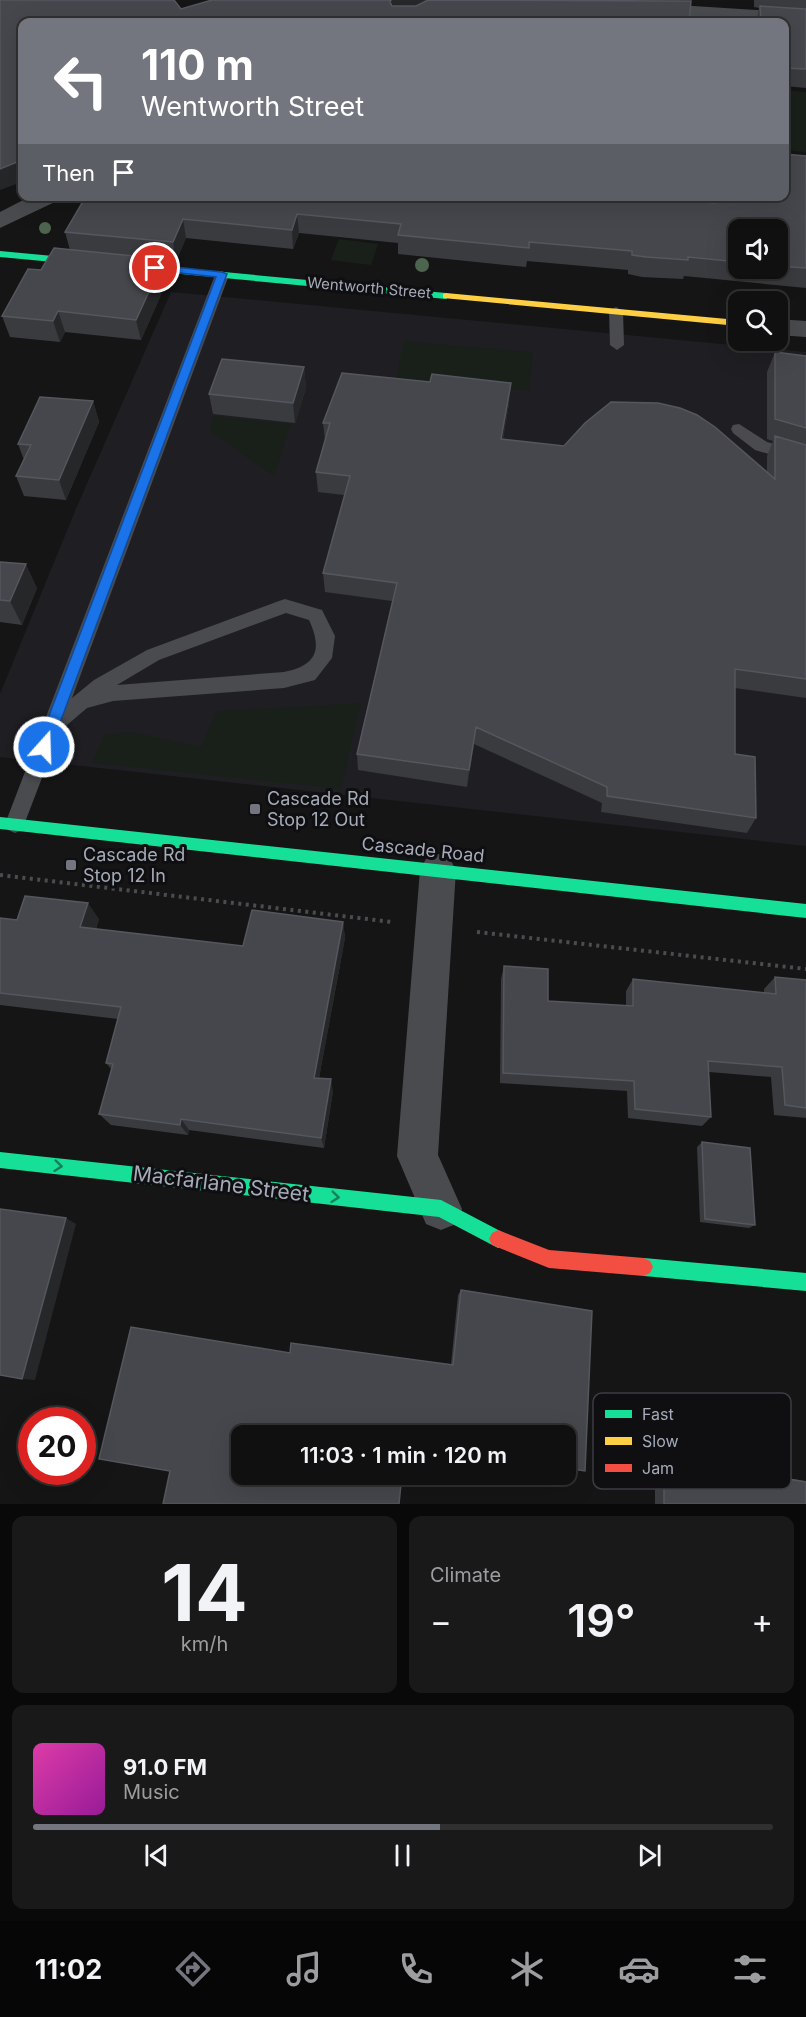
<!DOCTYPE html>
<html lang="en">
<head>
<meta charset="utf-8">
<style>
  body { margin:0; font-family:Inter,sans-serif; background:#191919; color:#f1f3f6; height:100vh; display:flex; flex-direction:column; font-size:22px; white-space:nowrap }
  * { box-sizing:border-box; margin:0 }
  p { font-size:20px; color:#9c9d9f }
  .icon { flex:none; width:33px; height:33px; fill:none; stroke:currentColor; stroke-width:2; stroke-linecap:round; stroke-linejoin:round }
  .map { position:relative; height:1504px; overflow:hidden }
  .sheet { display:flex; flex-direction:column; gap:12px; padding:12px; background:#090909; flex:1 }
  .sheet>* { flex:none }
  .banner { position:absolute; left:18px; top:18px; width:771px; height:183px; border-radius:12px; box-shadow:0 6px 24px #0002,0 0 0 2px #303030; background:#73767f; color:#fff; overflow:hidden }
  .buttons { position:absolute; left:728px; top:219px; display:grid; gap:12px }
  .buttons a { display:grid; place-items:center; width:60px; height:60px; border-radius:12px; background:#101010; box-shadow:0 6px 24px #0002,0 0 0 2px #303030; font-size:30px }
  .speed { position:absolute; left:18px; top:1407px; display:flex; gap:12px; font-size:30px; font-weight:700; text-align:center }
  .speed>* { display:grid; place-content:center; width:78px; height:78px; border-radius:50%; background:#101010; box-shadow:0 6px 24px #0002,0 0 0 2px #303030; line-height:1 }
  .speed .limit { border:9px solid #d22; background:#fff; color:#111 }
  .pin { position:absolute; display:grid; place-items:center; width:51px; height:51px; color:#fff; margin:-26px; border:3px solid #fff; border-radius:50%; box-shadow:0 2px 6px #0007 }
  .me { position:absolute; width:66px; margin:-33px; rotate:20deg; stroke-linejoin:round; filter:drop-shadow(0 0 4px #0008) }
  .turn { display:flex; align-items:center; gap:21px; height:126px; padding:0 24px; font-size:27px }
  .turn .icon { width:78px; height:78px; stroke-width:2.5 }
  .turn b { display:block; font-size:42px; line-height:51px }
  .then { display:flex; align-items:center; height:57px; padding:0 24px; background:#0003; gap:12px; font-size:22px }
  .big { font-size:45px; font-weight:600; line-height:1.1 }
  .sheet .card { flex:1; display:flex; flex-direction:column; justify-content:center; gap:9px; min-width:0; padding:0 21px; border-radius:12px; background:#191919 }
  .sheet .dial { align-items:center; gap:0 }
  .dial b { font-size:78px; line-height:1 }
  .song { display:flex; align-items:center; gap:18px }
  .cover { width:72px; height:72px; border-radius:9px; background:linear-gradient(135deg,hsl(320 70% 55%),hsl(300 70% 35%)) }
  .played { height:6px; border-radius:3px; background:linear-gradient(90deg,#73767f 55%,#303030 55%) }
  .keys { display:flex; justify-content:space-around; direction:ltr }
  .heat { display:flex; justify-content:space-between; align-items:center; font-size:33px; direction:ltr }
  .sheet .tiles { flex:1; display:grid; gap:12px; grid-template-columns:1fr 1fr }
  .card:last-child { grid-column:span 2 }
  .trip { position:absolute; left:231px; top:1425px; width:345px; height:60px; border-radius:12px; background:#101010; box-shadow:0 6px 24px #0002,0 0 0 2px #303030; font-weight:600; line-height:60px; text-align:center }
  .menu { display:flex; height:96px; justify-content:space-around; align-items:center; background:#060606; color:#9c9d9f }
  .menu .icon { width:42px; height:42px }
  .menu .on { color:#73767f }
  .menu b { font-size:27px; color:#f1f3f6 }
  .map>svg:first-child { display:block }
</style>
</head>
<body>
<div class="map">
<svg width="806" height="1504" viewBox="0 0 806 1504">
  <rect width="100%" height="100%" fill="#151516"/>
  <!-- built -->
  <path fill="#1f1f23" d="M171,292l635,60v494l-806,-89v-63l75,-183z"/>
  <!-- green -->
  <path fill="#19201a" d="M784,90l22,2v60l-21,-2z
    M339,239l39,5 -7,21 -40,-5z
    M404,341l129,11 -4,39 -133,-12z
    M214,416l77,8 -17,52 -65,-45z
    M361,703l-20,86 -249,-26 12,-29 28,-2 69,15 15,-36z"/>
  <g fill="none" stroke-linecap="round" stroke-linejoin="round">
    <!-- path -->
    <path stroke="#4b4c50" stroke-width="4" stroke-dasharray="3 4.5" stroke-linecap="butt" d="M0,875l392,47
      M477,932l329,37"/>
    <!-- lane -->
    <path fill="#494b4f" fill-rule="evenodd" d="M222,271l7,4 -157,423 22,-18 53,-30 132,-49 6,-2 37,11 13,26 -3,22 -17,22 -31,8 -171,13 -26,7 -27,23 -38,99 -7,3 -7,-3 -3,-6 210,-549zM286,613l23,7c14,30 7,46 -25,52l-167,13 42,-25z
      M616,307l7,4 1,34 -7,5 -7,-5 -1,-34z
      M739,424l28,18 39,11v12l-51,-15 -22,-17 -2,-4 2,-4z"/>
    <!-- street -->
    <path fill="#494b4f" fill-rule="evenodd" d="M646,3l160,10v12l-167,-12 -2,-4 2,-4z
      M31,196h29l-3,5 -57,27v-16z
      M777,319l29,2v16l-29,-2z
      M438,854l12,5 6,11 -18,285 24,54 -6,15 -15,6 -15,-6 -29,-68 23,-286 6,-11z"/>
    <!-- fast -->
    <path fill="#16e098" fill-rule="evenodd" d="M0,251l446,42 5,3 -5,3 -446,-42z
      M0,817l806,87v14l-806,-89z
      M0,1152l441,48 63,33 3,6 -3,6 -6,3 -59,-31 -439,-49z
      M644,1258l162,15v18l-162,-15 -6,-3 -3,-6 3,-6z"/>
    <!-- slow -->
    <path fill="#ffcf43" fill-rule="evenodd" d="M446,293l292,27v6l-295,-28v-4z"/>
    <!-- jam -->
    <path fill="#f24e42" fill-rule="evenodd" d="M498,1230l51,20 95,8 6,3 3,6 -3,6 -6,3 -95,-8 -57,-23 -3,-6 3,-6z"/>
  </g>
  <!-- trees -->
  <g fill="#4d644e">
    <circle cx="45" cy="228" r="6"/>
    <circle cx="422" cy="265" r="7"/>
  </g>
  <!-- wall -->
  <path fill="#3a3b3f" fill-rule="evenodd" d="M754,0h52v88l-22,-2v-64h-28l3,-14 -5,-1z
    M806,156v132l-122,-12 -1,3 -41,-2 -14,-3v-4l-101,-9 -1,6 -128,-13v-11l-99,-10 -6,16 -107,-11 -10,23 -12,-1 4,19 -27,61 -76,-8 -5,10 -50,-5 -8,-21 39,-46 29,-20 -5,-18 21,-36 412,2 214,5 2,-7h70zM738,230h39v38h-39z
    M775,352l31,4v342l-71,-10v66l21,64 -9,15 -146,-21 1,-9 -128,-59 -7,43 -109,-17 -1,-16 35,-153 -67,-9 -2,-19 21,-78 -26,-3 -2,-20 9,-32 -2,-17 186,-19 -6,35 264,34v-17l6,-15 -6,-2v-67z
    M304,367l2,21 -11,35 -82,-9 -4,-20z
    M93,401l6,21 -33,78 -42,-4 -8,-20 8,-16 -6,-16z
    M0,562l37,26 -15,37 -22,-3z
    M0,918l17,2 82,-1 -3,10 147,17 100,-24 2,16 -26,140 14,13 -9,57 -135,-18 -1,5 -77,-10 -12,-11 13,-44 -6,-7 12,-44 -118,-14z
    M504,966l44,35 78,5v-15l7,-12 131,14v-4l11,-12 31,3v138l-32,-3 -3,-38 -62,-5 2,45 -9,9 -74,-8 -1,-27 -127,-8 1,-104z
    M702,1142l53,83 -6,3 -49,-6 -3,-75z
    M461,1290l124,181 -295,-118 161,11 7,-69z
    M655,1457l151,24v23h-151z"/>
  <!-- shaded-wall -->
  <path fill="#262729" d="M391,0h36l-34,16 -3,-14z
    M22,160v22l-22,8v-21z
    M297,214l2,19 -6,16 -1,-19z
    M183,219l3,19 -10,23 -3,-19z
    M164,259l4,20 -27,61 -5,-20z
    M58,311l7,21 -5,10 -7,-21z
    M304,367l2,21 -11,35 -2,-20z
    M511,383l-2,21 -10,55 2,-20z
    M93,401l6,21 -33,78 -7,-20z
    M26,564l11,24 -15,37 -12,-24z
    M476,727l-2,17 -7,43 2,-17z
    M88,903l11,16 -8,24 -11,-16z
    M343,922l2,16 -28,151 -3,-11z
    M331,1079l2,12 -9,57 -3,-10z
    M181,1119l8,11 -1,5 -8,-10z
    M66,1218l10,6 -41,156 -13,-1z"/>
  <!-- building -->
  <path fill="#46474c" stroke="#54575d" stroke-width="1.5" d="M0,0h174l7,9 31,-9h179l-1,2 2,4h24l12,-6 263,1 -2,21h-667v138l-22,9z
    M760,6l46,3v60l-22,-1v-46h-23z
    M784,154l22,2v112l-29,-2v-36h-39v32l-50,-5v3l-42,-3 -14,-2v-4l-103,-9v6l-131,-13 3,-11 -104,-10 -5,16 -109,-11 -10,23 -108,-10 21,-36h394l18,2 1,-2h139l77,7 -1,-7h70z
    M54,248l110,11 -28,61 -78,-9 -5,10 -51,-5 26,-47 13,1z
    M775,352l31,4v72l-31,-9z
    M222,359l82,8 -11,36 -84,-9z
    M342,373l88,9 2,-8 79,9 -10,56 63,7 21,-23 26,-21 47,1 22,5 17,7 18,12 60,52v-43l31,9v234l-71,-10v85l20,3 1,61 -149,-22v-9l-131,-60 -7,43 -112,-16 40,-171 -74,-10 27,-97 -34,-4 14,-49h-7z
    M40,397l53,4 -34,79 -43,-4 15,-31 -13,-1z
    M0,562l26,2 -16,37 -10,-1z
    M25,896l63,7 -8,24 163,19 9,-36 91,12 -29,156 17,1 -10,59 -140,-19 -1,6 -81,-11 14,-50 -7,-1 15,-56 -121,-14v-75l17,2z
    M504,966l44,3v32l85,5v-27l143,15 -1,-17 31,3v128l-21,-3 -3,-38 -74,-6 3,56 -76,-8 -1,-28 -131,-8z
    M702,1142l48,6 5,77 -50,-6z
    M0,1209l66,9 -44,161 -22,-4z
    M461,1290l131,21 -7,160 -19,-3v-32h-324v38h160l-3,30h-236l7,-33 -71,-12 32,-132 159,26 1,-10 162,22z
    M664,1458l142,24v22h-142z"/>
  <!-- one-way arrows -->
  <defs><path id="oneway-chevron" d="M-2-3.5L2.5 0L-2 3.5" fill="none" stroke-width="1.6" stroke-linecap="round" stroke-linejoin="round" transform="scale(1.5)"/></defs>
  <g stroke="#13825c">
    <use href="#oneway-chevron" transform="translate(58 1166) rotate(6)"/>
    <use href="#oneway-chevron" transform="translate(335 1197) rotate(6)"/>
  </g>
  <!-- route -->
  <path fill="#1a73e8" stroke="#114b97" stroke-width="1.5" d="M155,265l67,7 5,2 -176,473 -2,4h-10l-2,-4 179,-470 -64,-7 -2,-2z"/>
  <!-- markers -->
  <g fill="#73767f" stroke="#0f0f12" stroke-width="2">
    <rect x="249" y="803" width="12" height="12" rx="3"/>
    <rect x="65" y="859" width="12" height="12" rx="3"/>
  </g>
  <g text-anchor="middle" stroke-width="6" stroke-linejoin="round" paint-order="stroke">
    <!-- far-street labels -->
    <g font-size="15" fill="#a5abb8" stroke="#0f0f12">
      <text transform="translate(369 288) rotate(5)" y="5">Wentworth Street</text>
    </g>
    <!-- poi labels -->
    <g font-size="18" fill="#a5abb8" stroke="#0f0f12" text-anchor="start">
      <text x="267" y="805">Cascade Rd<tspan x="267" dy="21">Stop 12 Out</tspan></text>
      <text x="83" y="861">Cascade Rd<tspan x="83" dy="21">Stop 12 In</tspan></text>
    </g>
    <!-- street labels -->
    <g font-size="18" fill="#a5abb8" stroke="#0f0f12">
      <text transform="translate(423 850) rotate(6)" y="6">Cascade Road</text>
    </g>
    <!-- near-street labels -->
    <g font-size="21" fill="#a5abb8" stroke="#0f0f12">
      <text transform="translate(221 1184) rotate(7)" y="7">Macfarlane Street</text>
    </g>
  </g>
  <!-- legend -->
  <rect x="593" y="1393" width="198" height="96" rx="9" fill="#0f0f12" stroke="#3c3e44" stroke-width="1.5"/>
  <rect x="605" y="1410" width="27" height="8" fill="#16e098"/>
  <rect x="605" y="1437" width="27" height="8" fill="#ffcf43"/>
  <rect x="605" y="1464" width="27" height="8" fill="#f24e42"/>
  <g font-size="16" fill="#a5abb8">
    <text x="642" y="1420">Fast</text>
    <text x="642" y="1447">Slow</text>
    <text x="642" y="1474">Jam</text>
  </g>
</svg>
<div class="buttons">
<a><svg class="icon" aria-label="sound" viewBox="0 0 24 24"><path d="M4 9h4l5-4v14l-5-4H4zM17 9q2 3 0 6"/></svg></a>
<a><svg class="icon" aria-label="search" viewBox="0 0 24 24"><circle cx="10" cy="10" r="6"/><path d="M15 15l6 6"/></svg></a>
</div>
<div class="speed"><div class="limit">20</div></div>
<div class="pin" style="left:155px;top:268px;background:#d93025"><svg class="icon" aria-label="arrive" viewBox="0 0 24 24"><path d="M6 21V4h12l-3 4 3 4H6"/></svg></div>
<svg class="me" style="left:44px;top:747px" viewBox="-20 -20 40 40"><circle r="17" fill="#1a73e8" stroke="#fff" stroke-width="3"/><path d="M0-11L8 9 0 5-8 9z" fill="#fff"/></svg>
<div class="trip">11:03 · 1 min · 120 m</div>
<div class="banner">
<div class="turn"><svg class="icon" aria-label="left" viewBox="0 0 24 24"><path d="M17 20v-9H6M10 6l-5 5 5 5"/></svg><div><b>110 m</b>Wentworth Street</div></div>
<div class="then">Then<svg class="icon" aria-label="arrive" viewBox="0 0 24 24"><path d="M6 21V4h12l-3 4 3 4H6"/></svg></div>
</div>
</div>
<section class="sheet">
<div class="tiles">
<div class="card dial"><b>14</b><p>km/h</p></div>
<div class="card"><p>Climate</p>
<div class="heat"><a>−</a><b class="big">19°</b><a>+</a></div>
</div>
<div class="card">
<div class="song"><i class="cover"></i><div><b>91.0 FM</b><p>Music</p></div></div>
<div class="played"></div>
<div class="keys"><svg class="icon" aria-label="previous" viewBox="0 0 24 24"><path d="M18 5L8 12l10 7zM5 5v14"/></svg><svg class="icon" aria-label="pause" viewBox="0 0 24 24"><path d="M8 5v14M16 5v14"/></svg><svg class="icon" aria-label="next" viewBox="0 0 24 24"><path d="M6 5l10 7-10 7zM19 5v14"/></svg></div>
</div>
</div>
</section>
<nav class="menu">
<b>11:02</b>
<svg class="icon on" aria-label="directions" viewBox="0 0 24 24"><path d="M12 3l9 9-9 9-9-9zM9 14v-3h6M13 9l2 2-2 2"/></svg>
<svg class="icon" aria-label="music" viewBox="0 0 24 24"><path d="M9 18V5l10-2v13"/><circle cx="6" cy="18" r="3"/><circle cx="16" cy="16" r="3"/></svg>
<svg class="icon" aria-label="phone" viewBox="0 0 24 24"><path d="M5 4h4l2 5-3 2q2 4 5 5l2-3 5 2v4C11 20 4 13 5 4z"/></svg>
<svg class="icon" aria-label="climate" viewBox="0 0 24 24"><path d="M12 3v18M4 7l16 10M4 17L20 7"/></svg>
<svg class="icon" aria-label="car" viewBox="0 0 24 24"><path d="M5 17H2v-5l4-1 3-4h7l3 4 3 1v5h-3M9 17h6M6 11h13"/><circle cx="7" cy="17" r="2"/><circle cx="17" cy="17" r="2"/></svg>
<svg class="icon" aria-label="filters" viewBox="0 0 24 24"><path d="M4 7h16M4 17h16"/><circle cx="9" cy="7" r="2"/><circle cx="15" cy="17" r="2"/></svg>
</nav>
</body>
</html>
